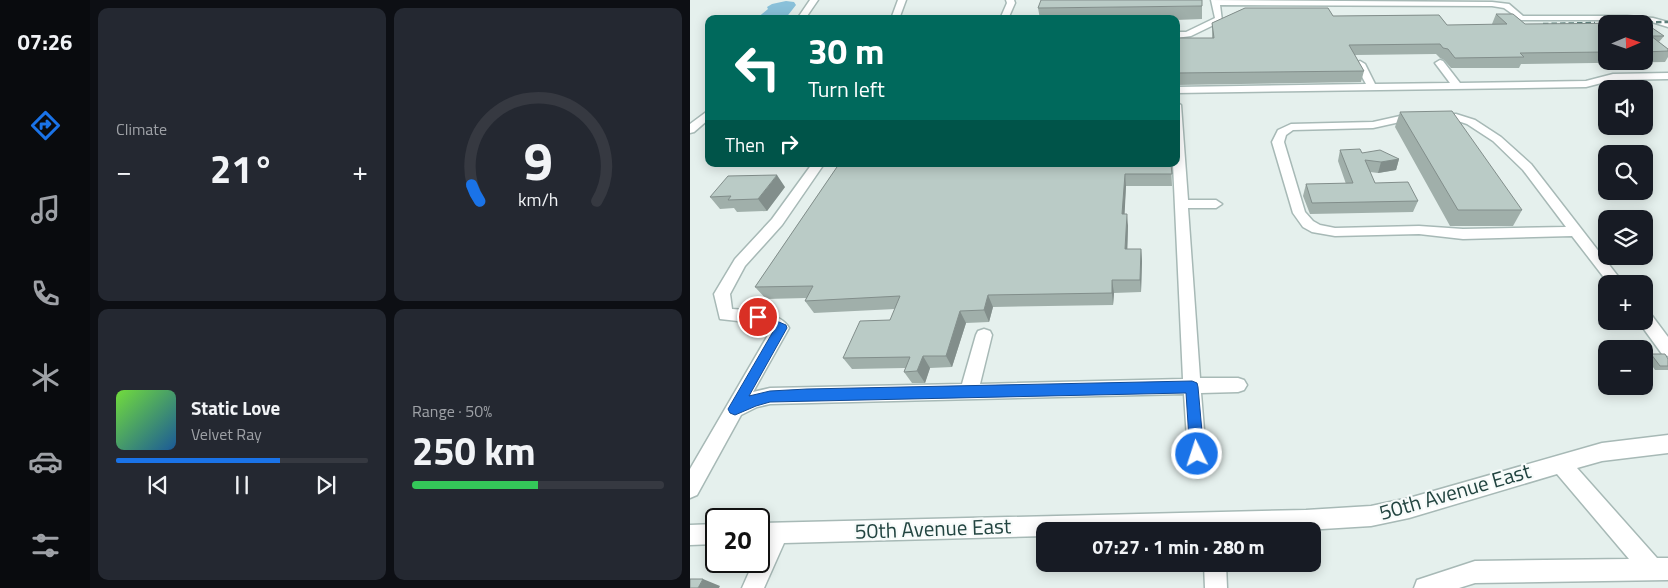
<!DOCTYPE html>
<html lang="en">
<head>
<meta charset="utf-8">
<style>
  body { margin:0; font-family:"Titillium Web",sans-serif; background:#242831; color:#f1f3f6; height:100vh; display:flex; flex-direction:column; font-size:19px; white-space:nowrap }
  * { box-sizing:border-box; margin:0 }
  p { font-size:16px; color:#9ea1a6 }
  .icon { flex:none; width:28px; height:28px; fill:none; stroke:currentColor; stroke-width:2; stroke-linecap:round; stroke-linejoin:round }
  .map { position:relative; flex:1; overflow:hidden }
  .panel { display:flex; flex-direction:column; gap:8px; padding:8px; background:#0d0f14; width:600px }
  .panel>* { flex:none }
  .guide { position:absolute; left:15px; top:15px; width:475px; height:152px; border-radius:10px; box-shadow:0 2px 12px #0003; background:#00695c; color:#fff; overflow:hidden }
  .needle { width:32px; rotate:88deg }
  .fabs { position:absolute; left:908px; top:15px; display:grid; gap:10px }
  .fabs a { display:grid; place-items:center; width:55px; height:55px; border-radius:10px; background:#171b24; box-shadow:0 2px 12px #0003; font-size:25px }
  .speed { position:absolute; left:15px; top:508px; display:flex; gap:10px; font-size:25px; font-weight:700; text-align:center }
  .speed>* { display:grid; place-content:center; width:65px; height:65px; border-radius:50%; background:#171b24; box-shadow:0 2px 12px #0003; line-height:1 }
  .speed .limit { border:2px solid #111; border-radius:8px; background:#fff; color:#111 }
  .pin { position:absolute; display:grid; place-items:center; width:42px; height:42px; color:#fff; margin:-21px; border:2px solid #fff; border-radius:50%; box-shadow:0 1px 5px #0007 }
  .me { position:absolute; width:55px; margin:-28px; rotate:356deg; stroke-linejoin:round; filter:drop-shadow(0 0 4px #0008) }
  .turn { display:flex; align-items:center; gap:18px; height:105px; padding:0 20px; font-size:22px }
  .turn .icon { width:65px; height:65px; stroke-width:2.5 }
  .turn b { display:block; font-size:35px; line-height:42px }
  .then { display:flex; align-items:center; height:48px; padding:0 20px; background:#0003; gap:10px; font-size:19px }
  .big { font-size:38px; font-weight:700; line-height:1.1 }
  .panel .widget { flex:1; display:flex; flex-direction:column; justify-content:center; gap:8px; min-width:0; padding:0 18px; border-radius:10px; background:#242831 }
  .panel .dial { align-items:center; gap:0 }
  .dial svg { height:130px; overflow:visible; fill:none; stroke:#363941; stroke-width:7; stroke-linecap:round; text-anchor:middle }
  .dial text { fill:#f1f3f6; stroke:none }
  .song { display:flex; align-items:center; gap:15px }
  .cover { width:60px; height:60px; border-radius:8px; background:linear-gradient(135deg,hsl(100 70% 55%),hsl(210 70% 35%)) }
  .played { height:5px; border-radius:2px; background:linear-gradient(90deg,#1a73e8 65%,#363941 65%) }
  .keys { display:flex; justify-content:space-around; direction:ltr }
  .heat { display:flex; justify-content:space-between; align-items:center; font-size:28px; direction:ltr }
  .charge { height:8px; border-radius:4px; background:linear-gradient(90deg,#34c759 50%,#363941 0) }
  .panel .tiles { flex:1; display:grid; gap:8px; grid-template-columns:repeat(2,1fr) }
  .trip { position:absolute; left:346px; top:522px; width:285px; height:50px; border-radius:10px; background:#171b24; box-shadow:0 2px 12px #0003; font-weight:700; line-height:50px; text-align:center }
  main { display:flex; flex:1; min-height:0 }
  .tabs { display:flex; flex-direction:column; width:90px; justify-content:space-around; align-items:center; background:#090b0e; color:#9ea1a6 }
  .tabs .icon { width:35px; height:35px }
  .tabs .current { color:#1a73e8 }
  .tabs b { font-size:22px; color:#f1f3f6 }
  .map>svg:first-child { display:block }
</style>
</head>
<body>
<main>
<nav class="tabs">
<b>07:26</b>
<svg class="icon current" aria-label="directions" viewBox="0 0 24 24"><path d="M12 3l9 9-9 9-9-9zM9 14v-3h6M13 9l2 2-2 2"/></svg>
<svg class="icon" aria-label="music" viewBox="0 0 24 24"><path d="M9 18V5l10-2v13"/><circle cx="6" cy="18" r="3"/><circle cx="16" cy="16" r="3"/></svg>
<svg class="icon" aria-label="phone" viewBox="0 0 24 24"><path d="M5 4h4l2 5-3 2q2 4 5 5l2-3 5 2v4C11 20 4 13 5 4z"/></svg>
<svg class="icon" aria-label="climate" viewBox="0 0 24 24"><path d="M12 3v18M4 7l16 10M4 17L20 7"/></svg>
<svg class="icon" aria-label="car" viewBox="0 0 24 24"><path d="M5 17H2v-5l4-1 3-4h7l3 4 3 1v5h-3M9 17h6M6 11h13"/><circle cx="7" cy="17" r="2"/><circle cx="17" cy="17" r="2"/></svg>
<svg class="icon" aria-label="filters" viewBox="0 0 24 24"><path d="M4 7h16M4 17h16"/><circle cx="9" cy="7" r="2"/><circle cx="15" cy="17" r="2"/></svg>
</nav>
<section class="panel">
<div class="tiles">
<div class="widget"><p>Climate</p>
<div class="heat"><a>−</a><b class="big">21°</b><a>+</a></div>
</div>
<div class="widget dial"><svg viewBox="0 0 100 80">
<path d="M14 69A42 42 0 1 1 86 69"/>
<path d="M14 69A42 42 0 0 1 9 59" stroke="#1a73e8"/>
<text x="50" y="56" font-size="32" font-weight="700">9</text>
<text x="50" y="72" font-size="11">km/h</text>
</svg></div>
<div class="widget">
<div class="song"><i class="cover"></i><div><b>Static Love</b><p>Velvet Ray</p></div></div>
<div class="played"></div>
<div class="keys"><svg class="icon" aria-label="previous" viewBox="0 0 24 24"><path d="M18 5L8 12l10 7zM5 5v14"/></svg><svg class="icon" aria-label="pause" viewBox="0 0 24 24"><path d="M8 5v14M16 5v14"/></svg><svg class="icon" aria-label="next" viewBox="0 0 24 24"><path d="M6 5l10 7-10 7zM19 5v14"/></svg></div>
</div>
<div class="widget"><p>Range · 50%</p><b class="big">250 km</b><div class="charge"></div></div>
</div>
</section>
<div class="map">
<svg width="978" height="588" viewBox="0 0 978 588">
  <rect width="100%" height="100%" fill="#e5f0ed"/>
  <!-- water -->
  <path fill="#89c0d9" d="M96,1l8,1 2,3 -11,14h-29l12,-10 -1,-2 5,-3z"/>
  <g fill="none" stroke-linecap="round" stroke-linejoin="round">
    <defs>
      <path id="minor" d="M120,0h8l-13,19h-8z
        M208,0h8l-7,19h-8z
        M316,0h8l1,3 -7,16h-8l7,-16z
        M521,0l281,2 17,2 14,12h104l26,2 15,4v5l-16,-5 -25,-2h-106l-17,-12 -12,-2 -272,-1 2,16 -31,15 -15,2v-6h10l29,-14z
        M750,60l3,1 17,22 126,-2 27,-7 55,-1v6l-55,1 -27,7 -410,6v-6l190,-3 -11,-20 5,-3 5,3 10,20 75,-1 -15,-20z
        M486,102l5,3 7,95h28l6,4 -6,4h-28l12,170h38l6,2 3,5 -3,5 -6,2 -37,1 5,61 -2,6 -7,3 -7,-3 -2,-6 -4,-60 -414,10 -13,3 -16,8 -44,80 -7,3v-29l81,-139 -15,-7 -36,-4 -6,-25 21,-35 37,-40 40,-55h12l-42,61 -37,41 -15,28 2,15c16,1 49,3 57,19l-36,64 17,-4 192,-4 14,-49 2,-4 6,-2 6,2 2,4 -12,49 203,-5 -10,-215h3z
        M19,110v9l-15,13 -4,1v-9z
        M719,114h47l19,6 26,17 30,27 93,120h-15l-37,-48 -109,3 -44,-5 -84,2 -23,-4 -9,-5 -10,-14 -21,-71 6,-12 13,-6 82,-2zM719,120h46l12,4 26,17 30,29 43,57 -103,2 -44,-3 -84,2 -15,-3 -7,-4 -8,-9 -21,-70 2,-7 7,-5 80,-2z
        M954,311l6,2 18,24v19l-6,-2 -24,-33h6z
        M978,435v18l-66,8 -25,7 80,90h11v22l-193,3 -16,5h-45l3,-8 58,-19 154,-2 -72,-85 -148,44 -38,8 -65,4 -261,1v5l-261,7 -20,45h-22l12,-27h5v-10l3,-8h-3v-20l547,-13 65,-4 38,-8 193,-55z
        M26,524v20l-26,1v-20z
        M514,564h22l1,24h-22z"/>
    </defs>
    <!-- minor casing -->
    <use href="#minor" stroke="#a7b9b6" stroke-width="3"/>
    <!-- minor -->
    <use href="#minor" fill="#fff" fill-rule="evenodd"/>
    <!-- rail -->
    <path stroke="#5d7f7b" stroke-width="2.5" stroke-dasharray="5.5 3" stroke-linecap="butt" d="M915,23l63,-1
      M853,24l52,-1"/>
  </g>
  <!-- wall -->
  <path fill="#a0afaa" fill-rule="evenodd" d="M512,6v13l-26,1v-1h-136l-2,-11z
    M555,8h83l5,8 106,-1 8,10h45v-1l4,-10h17l12,10 120,-1 19,13 -5,6 9,7v8l-3,5 -144,2 -2,4h-68l-7,-8 -4,-2 -4,-4 -81,1 9,16 -3,11 -185,3v-47h36v-15zM916,24h38v37h-38z
    M710,112l122,98 -9,16h-63l-55,-99z
    M650,150l59,9 -3,11 -18,3 -8,-1 5,11 43,18 -5,11 -103,2 -7,-18 3,-12h40l-8,-23z
    M149,164h332l1,22h-46l-2,28 4,12 -1,23h14l1,12 -1,31 -27,1 -1,12 -120,2 -4,15 -23,1 -14,44 -22,1 -5,15h-13l-8,-11 1,-4 -53,1 -9,-11 47,-38 5,-11 -81,4 -9,-12 1,-3 -40,1 -11,-12z
    M95,187l-18,24 -30,1 -3,-4 -14,1 -10,-12z
    M961,354l17,5v11h-13l-8,-12z"/>
  <!-- shaded-wall -->
  <path fill="#828e8b" d="M709,159l-3,11 -18,3 3,-11z
    M435,174l1,12 -2,40 -2,-12z
    M87,175l8,12 -18,24 -9,-12z
    M437,214l1,12 -1,35 -2,-12z
    M451,249l1,12 -1,31 -1,-12z
    M422,280l2,13 -1,12 -1,-12z
    M298,295l5,12 -4,15 -5,-12z
    M270,311l6,12 -14,44 -6,-11z
    M233,356l7,12 -5,15 -8,-12z
    M13,579l17,7 -1,2h-21z"/>
  <!-- building -->
  <path fill="#bacbc6" stroke="#828e8b" d="M351,0h161v6l-164,2z
    M555,8h83l5,8 106,-1 8,10 60,-1 -11,-10h17l12,10 120,-1 19,13h-13l17,13v2l-24,1v-28h-38v28l-86,1 4,4 -69,1 -7,-9 -5,-1 -3,-4 -91,1 15,26 -188,2v-35h38l-2,-15z
    M762,111l70,99h-64l-58,-98z
    M670,149l2,4 18,-3 19,9 -18,3 -16,-2 10,23 33,-1 10,19 -106,2 -6,-19 47,-1 -13,-33z
    M149,164h332l1,10h-47l-3,40h5l-2,35h16l-1,31h-28v13l-124,2 -4,15 -24,1 -14,45h-23l-6,15 -13,1 6,-15 -67,1 17,-37 30,-1 10,-24 -95,5 8,-15 -58,1z
    M87,175l-19,24 -30,1 3,-4 -21,1 18,-21z
    M961,354h14l3,5v7h-8z
    M0,579h13l-5,9h-8z"/>
  <!-- route -->
  <path fill="#1a73e8" stroke="#114b97" d="M68,313l28,12 1,3 -38,68 21,-5 37,-2 385,-8 5,2 1,4 6,67 -2,5 -5,2 -5,-2 -2,-5 -4,-61 -416,9 -14,4 -21,9 -5,-2 -2,-4 46,-79 -20,-10 -2,-3z"/>
  <g text-anchor="middle" stroke-width="4.5" stroke-linejoin="round" paint-order="stroke">
    <!-- near-street labels -->
    <g font-size="21" fill="#224440" stroke="#f7fbfa">
      <text transform="translate(765 492) rotate(-16)" y="7">50th Avenue East</text>
      <text transform="translate(243 529) rotate(-2)" y="7">50th Avenue East</text>
    </g>
  </g>
</svg>
<div class="fabs">
<a><svg class="needle" viewBox="-14 -14 28 28"><path d="M0-13l5 13h-10z" fill="#e53935"/><path d="M0 13l5-13h-10z" fill="#9ea1a6"/></svg></a>
<a><svg class="icon" aria-label="sound" viewBox="0 0 24 24"><path d="M4 9h4l5-4v14l-5-4H4zM17 9q2 3 0 6"/></svg></a>
<a><svg class="icon" aria-label="search" viewBox="0 0 24 24"><circle cx="10" cy="10" r="6"/><path d="M15 15l6 6"/></svg></a>
<a><svg class="icon" aria-label="layers" viewBox="0 0 24 24"><path d="M12 4l9 5-9 5-9-5zM3 14l9 5 9-5"/></svg></a>
<a>+</a>
<a>−</a>
</div>
<div class="speed"><div class="limit">20</div></div>
<div class="pin" style="left:68px;top:317px;background:#d93025"><svg class="icon" aria-label="arrive" viewBox="0 0 24 24"><path d="M6 21V4h12l-3 4 3 4H6"/></svg></div>
<svg class="me" style="left:507px;top:454px" viewBox="-20 -20 40 40"><circle r="17" fill="#1a73e8" stroke="#fff" stroke-width="3"/><path d="M0-11L8 9 0 5-8 9z" fill="#fff"/></svg>
<div class="trip">07:27 · 1 min · 280 m</div>
<div class="guide">
<div class="turn"><svg class="icon" aria-label="left" viewBox="0 0 24 24"><path d="M17 20v-9H6M10 6l-5 5 5 5"/></svg><div><b>30 m</b>Turn left</div></div>
<div class="then">Then<svg class="icon" aria-label="right" viewBox="0 0 24 24"><path d="M7 20v-9h11M14 6l5 5-5 5"/></svg></div>
</div>
</div>
</main>
</body>
</html>
